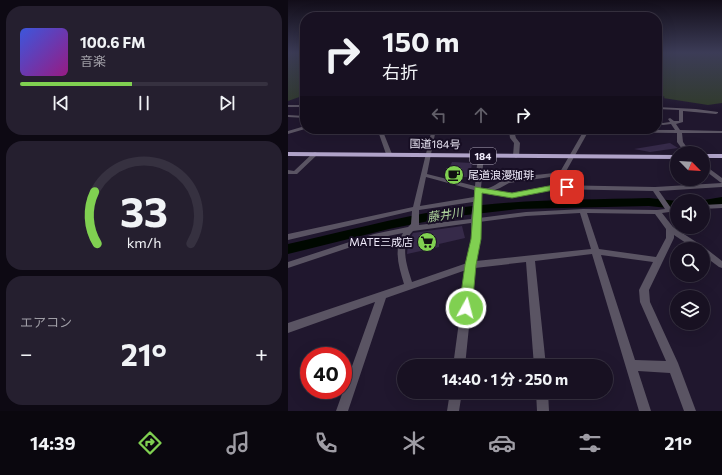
<!DOCTYPE html>
<html lang="ja">
<head>
<meta charset="utf-8">
<style>
  body { margin:0; font-family:Commissioner,"Noto Sans JP",sans-serif; background:#251f2f; color:#f1f3f6; height:100vh; display:flex; flex-direction:column; font-size:15px; white-space:nowrap }
  * { box-sizing:border-box; margin:0 }
  p { font-size:13px; color:#9f9da5 }
  .icon { flex:none; width:22px; height:22px; fill:none; stroke:currentColor; stroke-width:2; stroke-linecap:round; stroke-linejoin:round }
  .map { position:relative; flex:1; overflow:hidden }
  .panel { display:flex; flex-direction:column; gap:6px; padding:6px; background:#0d0913; width:288px }
  .panel>* { flex:none }
  .guide { position:absolute; left:12px; top:12px; width:362px; height:122px; border-radius:16px; box-shadow:0 4px 16px #0002,0 0 0 1px #363140; background:#181122; color:#f1f3f6; overflow:hidden }
  .needle { width:26px; rotate:114deg }
  .controls { position:absolute; left:382px; top:146px; display:grid; gap:8px }
  .controls a { display:grid; place-items:center; width:40px; height:40px; border-radius:50%; background:#181122; box-shadow:0 4px 16px #0002,0 0 0 1px #363140; font-size:20px }
  .speed { position:absolute; left:12px; top:347px; display:flex; gap:8px; font-size:20px; font-weight:700; text-align:center }
  .speed>* { display:grid; place-content:center; width:52px; height:52px; border-radius:50%; background:#181122; box-shadow:0 4px 16px #0002,0 0 0 1px #363140; line-height:1 }
  .speed .limit { border:6px solid #d22; background:#fff; color:#111 }
  .pin { position:absolute; display:grid; place-items:center; width:34px; height:34px; color:#fff; margin:-17px; border-radius:8px; box-shadow:0 2px 6px #0006 }
  .me { position:absolute; width:44px; margin:-22px; rotate:7deg; stroke-linejoin:round; filter:drop-shadow(0 0 3px #0008) }
  .turn { display:flex; align-items:center; gap:14px; height:84px; padding:0 16px; font-size:18px }
  .turn .icon { width:52px; height:52px; stroke-width:2.5 }
  .turn b { display:block; font-size:28px; line-height:34px }
  .lanes { display:flex; align-items:center; height:38px; padding:0 16px; background:#0003; justify-content:center; gap:20px; direction:ltr }
  .lanes .off { opacity:.35 }
  .big { font-size:30px; font-weight:700; line-height:1.1 }
  .panel .widget { flex:1; display:flex; flex-direction:column; justify-content:center; gap:6px; min-width:0; padding:0 14px; border-radius:16px; background:#251f2f }
  .panel .dial { align-items:center; gap:0 }
  .dial svg { height:104px; overflow:visible; fill:none; stroke:#363140; stroke-width:7; stroke-linecap:round; text-anchor:middle }
  .dial text { fill:#f1f3f6; stroke:none }
  .song { display:flex; align-items:center; gap:12px }
  .cover { width:48px; height:48px; border-radius:6px; background:linear-gradient(135deg,hsl(230 70% 55%),hsl(310 70% 35%)) }
  .played { height:4px; border-radius:2px; background:linear-gradient(90deg,#80d051 45%,#363140 45%) }
  .keys { display:flex; justify-content:space-around; direction:ltr }
  .heat { display:flex; justify-content:space-between; align-items:center; font-size:22px; direction:ltr }
  .trip { position:absolute; left:109px; top:359px; width:216px; height:40px; border-radius:20px; background:#181122; box-shadow:0 4px 16px #0002,0 0 0 1px #363140; font-weight:700; line-height:40px; text-align:center }
  .tab-bar { display:flex; height:64px; justify-content:space-around; align-items:center; background:#0a070e; color:#9f9da5 }
  .tab-bar .icon { width:28px; height:28px }
  .tab-bar .current { color:#80d051 }
  .tab-bar b { font-size:18px; color:#f1f3f6 }
  main { display:flex; flex:1; min-height:0 }
  .map>svg:first-child { display:block }
</style>
</head>
<body>
<main>
<section class="panel">
<div class="widget">
<div class="song"><i class="cover"></i><div><b>100.6 FM</b><p>音楽</p></div></div>
<div class="played"></div>
<div class="keys"><svg class="icon" aria-label="previous" viewBox="0 0 24 24"><path d="M18 5L8 12l10 7zM5 5v14"/></svg><svg class="icon" aria-label="pause" viewBox="0 0 24 24"><path d="M8 5v14M16 5v14"/></svg><svg class="icon" aria-label="next" viewBox="0 0 24 24"><path d="M6 5l10 7-10 7zM19 5v14"/></svg></div>
</div>
<div class="widget dial"><svg viewBox="0 0 100 80">
<path d="M14 69A42 42 0 1 1 86 69"/>
<path d="M14 69A42 42 0 0 1 12 29" stroke="#80d051"/>
<text x="50" y="56" font-size="32" font-weight="700">33</text>
<text x="50" y="72" font-size="11">km/h</text>
</svg></div>
<div class="widget"><p>エアコン</p>
<div class="heat"><a>−</a><b class="big">21°</b><a>+</a></div>
</div>
</section>
<div class="map">
<svg width="434" height="411" viewBox="0 0 434 411">
  <rect width="100%" height="100%" fill="#20172e"/>
  <!-- green -->
  <path fill="#303b2a" d="M0,53h17v42l-17,6z
    M369,53l65,1v49l-14,2 -45,-7 2,-1 -8,-3z"/>
  <g fill="none" stroke-linecap="round" stroke-linejoin="round">
    <!-- river -->
    <path fill="#000800" fill-rule="evenodd" d="M434,197v8l-19,2v-6h-5z
      M361,198l28,3v8l-28,-3 -131,3 -69,8 -60,12 -101,25v-10c53,-12 107,-26 161,-35 66,-10 133,-9 200,-11z"/>
  </g>
  <!-- building -->
  <path fill="#362a49" d="M382,143l8,5 -28,4 -16,-3z
    M164,162l20,1 -2,14h-10l-1,3 -14,-3z
    M174,226l3,12 -26,6v3l-32,7 1,-11 5,-10z"/>
  <g fill="none" stroke-linecap="round" stroke-linejoin="round">
    <!-- minor -->
    <path fill="#5a5463" fill-rule="evenodd" d="M0,105h17v2h-17z
      M369,107l39,2 22,3v1l-2,1 -33,-3v11l-7,2 4,6 42,1v2h-40l1,9 8,11h-6l-8,-11v-9l-89,-1 -24,43 -55,8 -9,5 -8,3 20,2 42,-8 101,2 67,-4v4l-63,4 12,17 6,-1v4l-15,2 11,14 31,20 18,14v7l-3,-1 -16,-12v-6h-8l-21,-14v3l-25,52 1,12 28,61 18,48h-12l-14,-38 -32,-2 13,40h-12l-47,-157 -57,7 11,105h-12l-8,-104 -51,6 -10,98h-12l13,-96 -80,28 -38,113h-12l39,-109 -87,31v-10l116,-39c-5,-17 -11,-34 -1,-51l-25,5 -90,30v-6l86,-28 34,-7 3,-3 1,-13 -124,29v-6l125,-27 19,-78h4l-9,45 48,12 2,-21 4,-10h4l1,1 -3,9 -2,23c10,3 17,-7 26,-9 17,-4 36,-4 53,-7l23,-40 -69,-1 2,7 4,5 -1,13 -3,2 -3,-2 1,-13 -4,-5 -1,-7 -36,-1 -2,-1 204,1 -4,-6 -8,1 -6,-1v-3l6,2 7,-1 -2,-3 2,-1 4,3h5v-11l-22,-1zM138,177l48,13v7l-54,9zM266,189l99,2 12,18 -8,1 -74,-1 -57,3 -47,6 2,-26 11,3 20,2zM185,202l-2,17 -52,6v-15zM292,213l11,36 -115,12 4,-22 -1,-17 47,-6zM299,213l68,1 11,15v9l-10,19 -57,-8zM183,223l1,16 -5,24 -55,19c-5,-16 -13,-37 1,-51zM313,255l52,7 -14,28 1,12 26,59 -31,-1z
      M0,115l17,1v2l-17,-1z
      M17,126v3l-17,5v-3z
      M87,129h5l4,5 8,20 -1,1 -2,1 -3,-2 -7,-20z
      M27,152l2,1v2l-20,19h-9v-4l6,1 19,-18z
      M415,164l19,14v5l-2,-1 -17,-13z
      M434,204v4l-19,1v-4z
      M162,392h12l-3,19h-12z
      M248,392h12l1,19h-12z"/>
    <!-- highway -->
    <path fill="#b0a3c9" fill-rule="evenodd" d="M0,152l389,3v4l-389,-3z
      M415,154h19v4h-19z"/>
  </g>
  <!-- sky -->
  <linearGradient id="sky" x2="0" y2="1"><stop stop-color="#120d19"/><stop offset="0.48" stop-color="#3c3c57"/><stop offset="1" stop-color="#3c3c57" stop-opacity="0"/></linearGradient>
  <rect width="434" height="110" fill="url(#sky)"/>
  <!-- route -->
  <path fill="#80d051" stroke="#538735" d="M266,185h13l4,2 -4,3h-13l-42,8 -30,-5 -1,46 -5,26 -4,43 -2,4 -4,2 -5,-2 -2,-4 6,-43 6,-26 4,-52 37,6z"/>
  <!-- icons -->
  <defs>
    <symbol id="cafe-disc" viewBox="-11 -11 22 22"><circle r="9.5" fill="#80d051" stroke="#170e24"/><path d="M-5.5-4.5H6V0H3Q3 3.5 0 3.5H-2.5Q-5.5 3.5-5.5 0ZM3-3.2v2h1.7v-2ZM-6 4.5H4V6H-6Z" fill="#111"/></symbol>
    <symbol id="supermarket-disc" viewBox="-11 -11 22 22"><circle r="9.5" fill="#80d051" stroke="#170e24"/><path d="M-6-5.5h2.5l.6 2H6L4.5 2H-2.5L-4.4-4H-6ZM-1.5 3.2a1.3 1.3 0 1 0 .1 0ZM3 3.2a1.3 1.3 0 1 0 .1 0Z" fill="#111"/></symbol>
  </defs>
  <g fill-rule="evenodd">
    <use href="#cafe-disc" x="155" y="164" width="22" height="22"/>
    <use href="#supermarket-disc" x="128" y="231" width="22" height="22"/>
  </g>
  <g text-anchor="middle" stroke-width="4" stroke-linejoin="round" paint-order="stroke">
    <!-- shield labels -->
    <rect fill="#170e24" stroke="#b0aabc" stroke-width="1" x="182" y="148" width="26" height="16" rx="3"/>
    <g font-size="10" font-weight="bold" fill="#f2edfd">
      <text x="195" y="160">184</text>
    </g>
    <!-- street labels -->
    <g font-size="11" fill="#f2edfd" stroke="#170e24">
      <text transform="translate(147 144) rotate(1)" y="4">国道184号</text>
    </g>
    <!-- poi labels -->
    <g font-size="11" fill="#f2edfd" stroke="#170e24" text-anchor="start">
      <text x="180" y="179">尾道浪漫珈琲</text>
      <text x="125" y="246" text-anchor="end">MATE三成店</text>
    </g>
    <!-- water labels -->
    <g font-size="12" font-style="italic" fill="#add29b" stroke="#170e24">
      <text transform="translate(157 215) rotate(-9)" y="4">藤井川</text>
    </g>
  </g>
</svg>
<div class="controls">
<a><svg class="needle" viewBox="-14 -14 28 28"><path d="M0-13l5 13h-10z" fill="#e53935"/><path d="M0 13l5-13h-10z" fill="#9f9da5"/></svg></a>
<a><svg class="icon" aria-label="sound" viewBox="0 0 24 24"><path d="M4 9h4l5-4v14l-5-4H4zM17 9q2 3 0 6"/></svg></a>
<a><svg class="icon" aria-label="search" viewBox="0 0 24 24"><circle cx="10" cy="10" r="6"/><path d="M15 15l6 6"/></svg></a>
<a><svg class="icon" aria-label="layers" viewBox="0 0 24 24"><path d="M12 4l9 5-9 5-9-5zM3 14l9 5 9-5"/></svg></a>
</div>
<div class="speed"><div class="limit">40</div></div>
<div class="pin" style="left:279px;top:187px;background:#d93025"><svg class="icon" aria-label="arrive" viewBox="0 0 24 24"><path d="M6 21V4h12l-3 4 3 4H6"/></svg></div>
<svg class="me" style="left:178px;top:308px" viewBox="-20 -20 40 40"><circle r="17" fill="#80d051" stroke="#fff" stroke-width="3"/><path d="M0-11L8 9 0 5-8 9z" fill="#fff"/></svg>
<div class="trip">14:40 · 1 分 · 250 m</div>
<div class="guide">
<div class="turn"><svg class="icon" aria-label="right" viewBox="0 0 24 24"><path d="M7 20v-9h11M14 6l5 5-5 5"/></svg><div><b>150 m</b>右折</div></div>
<div class="lanes"><svg class="icon off" aria-label="left" viewBox="0 0 24 24"><path d="M17 20v-9H6M10 6l-5 5 5 5"/></svg><svg class="icon off" aria-label="ahead" viewBox="0 0 24 24"><path d="M12 20V5M6 11l6-6 6 6"/></svg><svg class="icon" aria-label="right" viewBox="0 0 24 24"><path d="M7 20v-9h11M14 6l5 5-5 5"/></svg></div>
</div>
</div>
</main>
<nav class="tab-bar">
<b>14:39</b>
<svg class="icon current" aria-label="directions" viewBox="0 0 24 24"><path d="M12 3l9 9-9 9-9-9zM9 14v-3h6M13 9l2 2-2 2"/></svg>
<svg class="icon" aria-label="music" viewBox="0 0 24 24"><path d="M9 18V5l10-2v13"/><circle cx="6" cy="18" r="3"/><circle cx="16" cy="16" r="3"/></svg>
<svg class="icon" aria-label="phone" viewBox="0 0 24 24"><path d="M5 4h4l2 5-3 2q2 4 5 5l2-3 5 2v4C11 20 4 13 5 4z"/></svg>
<svg class="icon" aria-label="climate" viewBox="0 0 24 24"><path d="M12 3v18M4 7l16 10M4 17L20 7"/></svg>
<svg class="icon" aria-label="car" viewBox="0 0 24 24"><path d="M5 17H2v-5l4-1 3-4h7l3 4 3 1v5h-3M9 17h6M6 11h13"/><circle cx="7" cy="17" r="2"/><circle cx="17" cy="17" r="2"/></svg>
<svg class="icon" aria-label="filters" viewBox="0 0 24 24"><path d="M4 7h16M4 17h16"/><circle cx="9" cy="7" r="2"/><circle cx="15" cy="17" r="2"/></svg>
<b>21°</b>
</nav>
</body>
</html>
